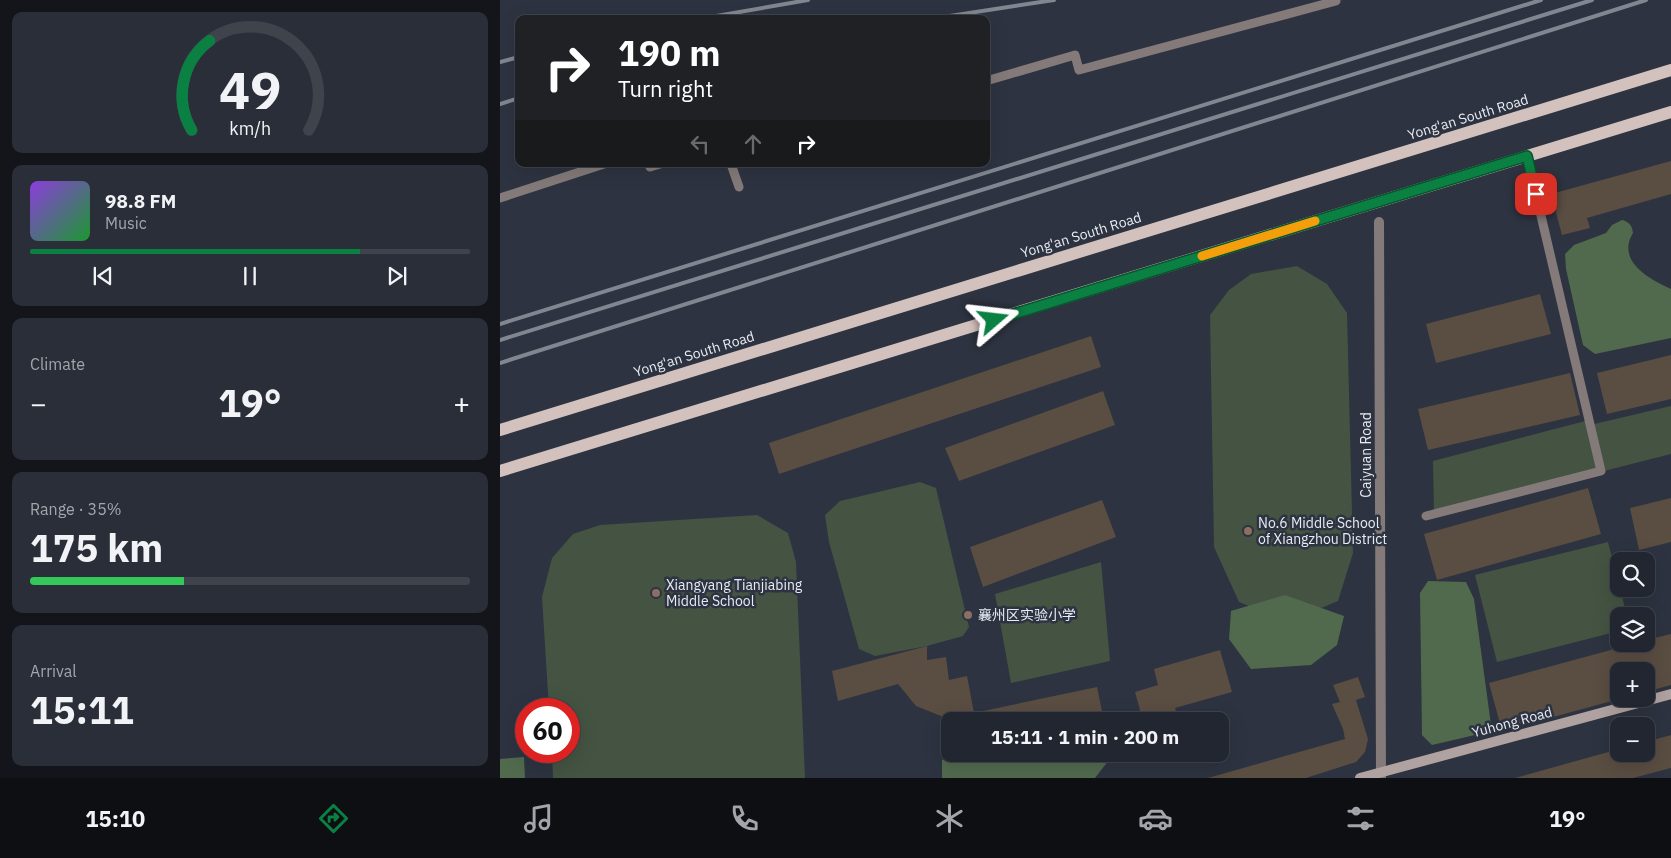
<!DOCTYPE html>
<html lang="en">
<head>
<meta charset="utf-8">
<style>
  body { margin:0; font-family:"IBM Plex Sans","Noto Sans SC",sans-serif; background:#2a2e38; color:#f1f3f6; height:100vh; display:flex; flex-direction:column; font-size:19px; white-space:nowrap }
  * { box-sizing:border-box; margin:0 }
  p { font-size:16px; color:#a2a5ab }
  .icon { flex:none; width:28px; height:28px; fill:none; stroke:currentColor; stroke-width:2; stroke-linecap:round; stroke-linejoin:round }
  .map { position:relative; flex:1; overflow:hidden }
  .details { display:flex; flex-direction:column; gap:12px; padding:12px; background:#13151a; width:500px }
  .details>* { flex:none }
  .guide { position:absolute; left:15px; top:15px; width:475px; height:152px; border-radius:10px; box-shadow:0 5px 20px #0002,0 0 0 1px #3f434c; background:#202124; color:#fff; overflow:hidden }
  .controls { position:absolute; left:1110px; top:552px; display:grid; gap:10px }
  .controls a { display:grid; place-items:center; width:45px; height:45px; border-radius:10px; background:#222630; box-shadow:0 5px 20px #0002,0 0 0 1px #3f434c; font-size:25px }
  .speed { position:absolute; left:15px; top:698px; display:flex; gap:10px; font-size:25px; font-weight:700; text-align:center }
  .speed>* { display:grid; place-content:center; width:65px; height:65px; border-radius:50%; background:#222630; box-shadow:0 5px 20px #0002,0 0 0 1px #3f434c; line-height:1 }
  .speed .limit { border:8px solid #d22; background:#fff; color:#111 }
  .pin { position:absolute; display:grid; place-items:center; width:42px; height:42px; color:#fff; margin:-21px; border-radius:10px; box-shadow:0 2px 8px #0006 }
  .me { position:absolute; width:55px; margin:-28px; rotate:73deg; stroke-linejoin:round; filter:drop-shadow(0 0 4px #0008) }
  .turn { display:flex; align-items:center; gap:18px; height:105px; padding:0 20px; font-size:22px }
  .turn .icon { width:65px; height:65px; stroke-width:2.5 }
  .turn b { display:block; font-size:35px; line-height:42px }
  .lanes { display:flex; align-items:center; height:48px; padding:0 20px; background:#0003; justify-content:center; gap:25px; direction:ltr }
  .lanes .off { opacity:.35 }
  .big { font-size:38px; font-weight:700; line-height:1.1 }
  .details .card { flex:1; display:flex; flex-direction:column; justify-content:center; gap:8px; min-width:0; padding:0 18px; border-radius:10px; background:#2a2e38 }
  .details .dial { align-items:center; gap:0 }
  .dial svg { height:130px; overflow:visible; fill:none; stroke:#3f434c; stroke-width:7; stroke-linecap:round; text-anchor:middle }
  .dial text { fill:#f1f3f6; stroke:none }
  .song { display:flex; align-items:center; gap:15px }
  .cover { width:60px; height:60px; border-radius:8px; background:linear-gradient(135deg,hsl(270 70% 55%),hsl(130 70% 35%)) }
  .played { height:5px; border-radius:2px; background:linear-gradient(90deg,#0b8043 75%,#3f434c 75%) }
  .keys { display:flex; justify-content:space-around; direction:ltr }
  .heat { display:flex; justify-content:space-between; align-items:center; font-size:28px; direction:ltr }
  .charge { height:8px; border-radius:4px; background:linear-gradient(90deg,#34c759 35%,#3f434c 0) }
  .trip { position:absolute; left:441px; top:712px; width:288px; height:50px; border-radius:10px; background:#222630; box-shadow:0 5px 20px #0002,0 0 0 1px #3f434c; font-weight:700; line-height:50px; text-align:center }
  .menu { display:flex; height:80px; justify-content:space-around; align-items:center; background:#0e0f13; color:#a2a5ab }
  .menu .icon { width:35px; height:35px }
  .menu .active { color:#0b8043 }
  .menu b { font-size:22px; color:#f1f3f6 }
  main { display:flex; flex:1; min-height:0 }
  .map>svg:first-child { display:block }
</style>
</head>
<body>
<main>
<section class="details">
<div class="card dial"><svg viewBox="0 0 100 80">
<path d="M14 69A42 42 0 1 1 86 69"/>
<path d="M14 69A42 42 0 0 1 25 14" stroke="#0b8043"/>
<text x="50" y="56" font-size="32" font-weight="700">49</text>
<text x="50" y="72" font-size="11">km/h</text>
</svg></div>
<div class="card">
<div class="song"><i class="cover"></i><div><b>98.8 FM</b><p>Music</p></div></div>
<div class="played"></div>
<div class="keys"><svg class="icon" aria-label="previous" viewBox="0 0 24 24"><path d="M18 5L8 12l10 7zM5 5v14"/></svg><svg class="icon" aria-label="pause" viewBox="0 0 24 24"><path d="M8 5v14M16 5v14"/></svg><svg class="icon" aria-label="next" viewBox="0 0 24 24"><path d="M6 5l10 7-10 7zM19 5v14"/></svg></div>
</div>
<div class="card"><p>Climate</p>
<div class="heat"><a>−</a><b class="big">19°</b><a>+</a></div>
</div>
<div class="card"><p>Range · 35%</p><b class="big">175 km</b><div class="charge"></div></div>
<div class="card"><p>Arrival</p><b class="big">15:11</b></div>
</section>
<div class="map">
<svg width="1171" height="778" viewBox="0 0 1171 778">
  <rect width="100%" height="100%" fill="#2d3340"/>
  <!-- green -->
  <path fill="#445342" d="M797,266l30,18 20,29 6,240 -15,48 -50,21 -49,-20 -25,-55 -4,-232 19,-25 22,-16z
    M1171,406v48l-237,60 -1,-53 156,-41 1,5z
    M420,482l16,6 33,139 -6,9 -36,10 -52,10 -16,-7 -30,-107 -4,-27 15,-14z
    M257,515l31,18 8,29 9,216h-252l-1,-27h17v-42h-20l-7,-112 10,-39 21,-24 27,-9z
    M1108,542l19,74h-8v15l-122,31 -22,-87z
    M601,562l9,99 -99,22 -16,-89z"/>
  <!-- forest -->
  <path fill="#516a4e" d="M1122,220c8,2 10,6 11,13 -17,28 16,46 38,56v49l-76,16 -12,-9 -17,-76 -1,-15 9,-9 32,-12 6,-8z
    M928,581l38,1 8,17 17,126 -3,7 -56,13 -10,-10 -2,-142z
    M785,595l59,21 -7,29 -26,20 -60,4 -22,-30 2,-28z
    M475,754h135l2,2 -17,22h-153v-18z
    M24,757l1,21h-25v-19z"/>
  <!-- building -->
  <path fill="#5a4d42" d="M1171,161v33l-84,24 3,10 -28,7 -11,-41z
    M1040,294l11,40 -115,29 -10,-39z
    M591,336l10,31 -322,107 -10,-31z
    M1171,355v44l-64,15 -10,-41z
    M1070,373l10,42 -152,35 -10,-41z
    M603,391l12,34 -156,56 -14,-33z
    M1088,488l13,46 -164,46 -13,-46z
    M1171,498v44l-32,8 -9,-42z
    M602,500l14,37 -133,50 -13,-40z
    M1171,634v51l-25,7v-21h-27v28l-117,32 -13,-48 144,-39h13v-4z
    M427,646v14l19,-3 3,23 18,-4 7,37 123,-26 5,24 -43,10h-109l-1,13 -3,-16 -30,-12 -18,-22 -60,17 -6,-30z
    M720,650l12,42 -57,16 4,13h-36l-8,-29 23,-7 -4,-16z
    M858,677l7,20 -9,3 12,39 -3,13 -9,10 -50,16h-98l137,-39 -2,-10 -11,-25 8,-2 -7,-17z
    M1171,735v33l-38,10h-118l104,-29v5h27v-12z
    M651,754h33l-30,9z"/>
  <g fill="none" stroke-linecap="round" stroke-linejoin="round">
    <!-- lane -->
    <path stroke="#837a79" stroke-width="9" d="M486,81l89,-26 4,15 257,-69
      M150,164v3l10,-3
      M231,164l8,23
      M0,198l104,-34
      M926,516l175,-45 -74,-315"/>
    <!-- street -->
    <path stroke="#837a79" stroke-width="10" d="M879,222l2,556"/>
    <!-- secondary -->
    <path stroke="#b0a2a0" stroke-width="10" d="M860,778l311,-84"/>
    <!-- primary -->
    <path stroke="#d3c1be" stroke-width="12" d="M0,430l1171,-360
      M0,471l1171,-359"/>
    <!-- rail -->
    <path stroke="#818691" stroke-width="4" d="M199,19l109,-19
      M430,19l124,-19
      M0,62l19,-5
      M0,104l19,-6
      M0,324l1041,-324
      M0,340l1092,-340
      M0,363l1146,-363"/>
  </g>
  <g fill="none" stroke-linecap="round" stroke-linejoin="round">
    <defs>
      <path id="route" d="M494,320l533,-164 9,38"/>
    </defs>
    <!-- route casing -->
    <use href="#route" stroke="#07532c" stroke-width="12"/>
    <!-- route -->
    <use href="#route" stroke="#0b8043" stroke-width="9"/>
    <!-- slow -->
    <path stroke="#f59e0b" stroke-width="9" d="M702,256l113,-35"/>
  </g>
  <!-- markers -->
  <g fill="#8d6e63" stroke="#2d3340" stroke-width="2">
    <circle cx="748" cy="531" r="5"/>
    <circle cx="156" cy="593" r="5"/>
    <circle cx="468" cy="615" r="5"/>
  </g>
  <g text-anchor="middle" stroke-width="5" stroke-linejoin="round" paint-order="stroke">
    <!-- street labels -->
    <g font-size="14" fill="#e7ebf3" stroke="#2d3340">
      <text transform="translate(968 117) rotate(-17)" y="5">Yong'an South Road</text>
      <text transform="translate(581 235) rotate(-17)" y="5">Yong'an South Road</text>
      <text transform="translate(194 354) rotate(-17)" y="5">Yong'an South Road</text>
      <text transform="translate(866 455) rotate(-90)" y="5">Caiyuan Road</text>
      <text transform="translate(1012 722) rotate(-15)" y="5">Yuhong Road</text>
    </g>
    <!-- poi labels -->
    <g font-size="14" fill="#e7ebf3" stroke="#2d3340" text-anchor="start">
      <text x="758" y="528">No.6 Middle School<tspan x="758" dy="16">of Xiangzhou District</tspan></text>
      <text x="166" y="590">Xiangyang Tianjiabing<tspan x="166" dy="16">Middle School</tspan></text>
      <text x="478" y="620">襄州区实验小学</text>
    </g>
  </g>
</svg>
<div class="controls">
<a><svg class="icon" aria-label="search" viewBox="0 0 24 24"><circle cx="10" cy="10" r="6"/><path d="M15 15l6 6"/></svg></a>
<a><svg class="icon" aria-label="layers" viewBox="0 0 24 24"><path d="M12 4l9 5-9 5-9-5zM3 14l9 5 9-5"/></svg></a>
<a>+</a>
<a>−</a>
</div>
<div class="speed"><div class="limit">60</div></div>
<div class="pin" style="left:1036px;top:194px;background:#d93025"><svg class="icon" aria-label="arrive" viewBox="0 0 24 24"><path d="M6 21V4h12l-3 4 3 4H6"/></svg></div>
<svg class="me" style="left:494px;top:320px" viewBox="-20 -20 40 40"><path d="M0-17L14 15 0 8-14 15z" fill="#0b8043" stroke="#fff" stroke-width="4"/></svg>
<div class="trip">15:11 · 1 min · 200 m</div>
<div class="guide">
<div class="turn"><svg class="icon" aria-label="right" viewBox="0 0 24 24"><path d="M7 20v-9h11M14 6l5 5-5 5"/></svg><div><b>190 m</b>Turn right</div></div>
<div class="lanes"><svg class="icon off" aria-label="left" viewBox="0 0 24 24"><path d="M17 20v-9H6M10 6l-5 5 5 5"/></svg><svg class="icon off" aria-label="ahead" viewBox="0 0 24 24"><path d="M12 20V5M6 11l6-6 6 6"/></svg><svg class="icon" aria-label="right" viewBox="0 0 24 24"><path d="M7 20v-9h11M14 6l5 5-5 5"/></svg></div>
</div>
</div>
</main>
<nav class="menu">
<b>15:10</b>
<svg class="icon active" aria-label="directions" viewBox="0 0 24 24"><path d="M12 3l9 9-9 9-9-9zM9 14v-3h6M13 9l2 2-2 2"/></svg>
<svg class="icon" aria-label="music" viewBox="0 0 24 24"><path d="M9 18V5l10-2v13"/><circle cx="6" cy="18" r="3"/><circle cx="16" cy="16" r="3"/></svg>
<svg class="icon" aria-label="phone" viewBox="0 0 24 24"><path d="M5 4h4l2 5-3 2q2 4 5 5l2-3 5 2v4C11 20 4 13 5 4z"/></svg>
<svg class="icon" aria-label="climate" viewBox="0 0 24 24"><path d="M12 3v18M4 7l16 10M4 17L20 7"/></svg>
<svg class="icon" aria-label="car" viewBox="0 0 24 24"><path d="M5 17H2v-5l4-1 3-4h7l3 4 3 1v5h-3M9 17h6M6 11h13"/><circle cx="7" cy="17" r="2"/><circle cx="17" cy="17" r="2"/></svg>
<svg class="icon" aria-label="filters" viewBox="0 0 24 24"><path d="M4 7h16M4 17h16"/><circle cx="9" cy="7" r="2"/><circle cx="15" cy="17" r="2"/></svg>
<b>19°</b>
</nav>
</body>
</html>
